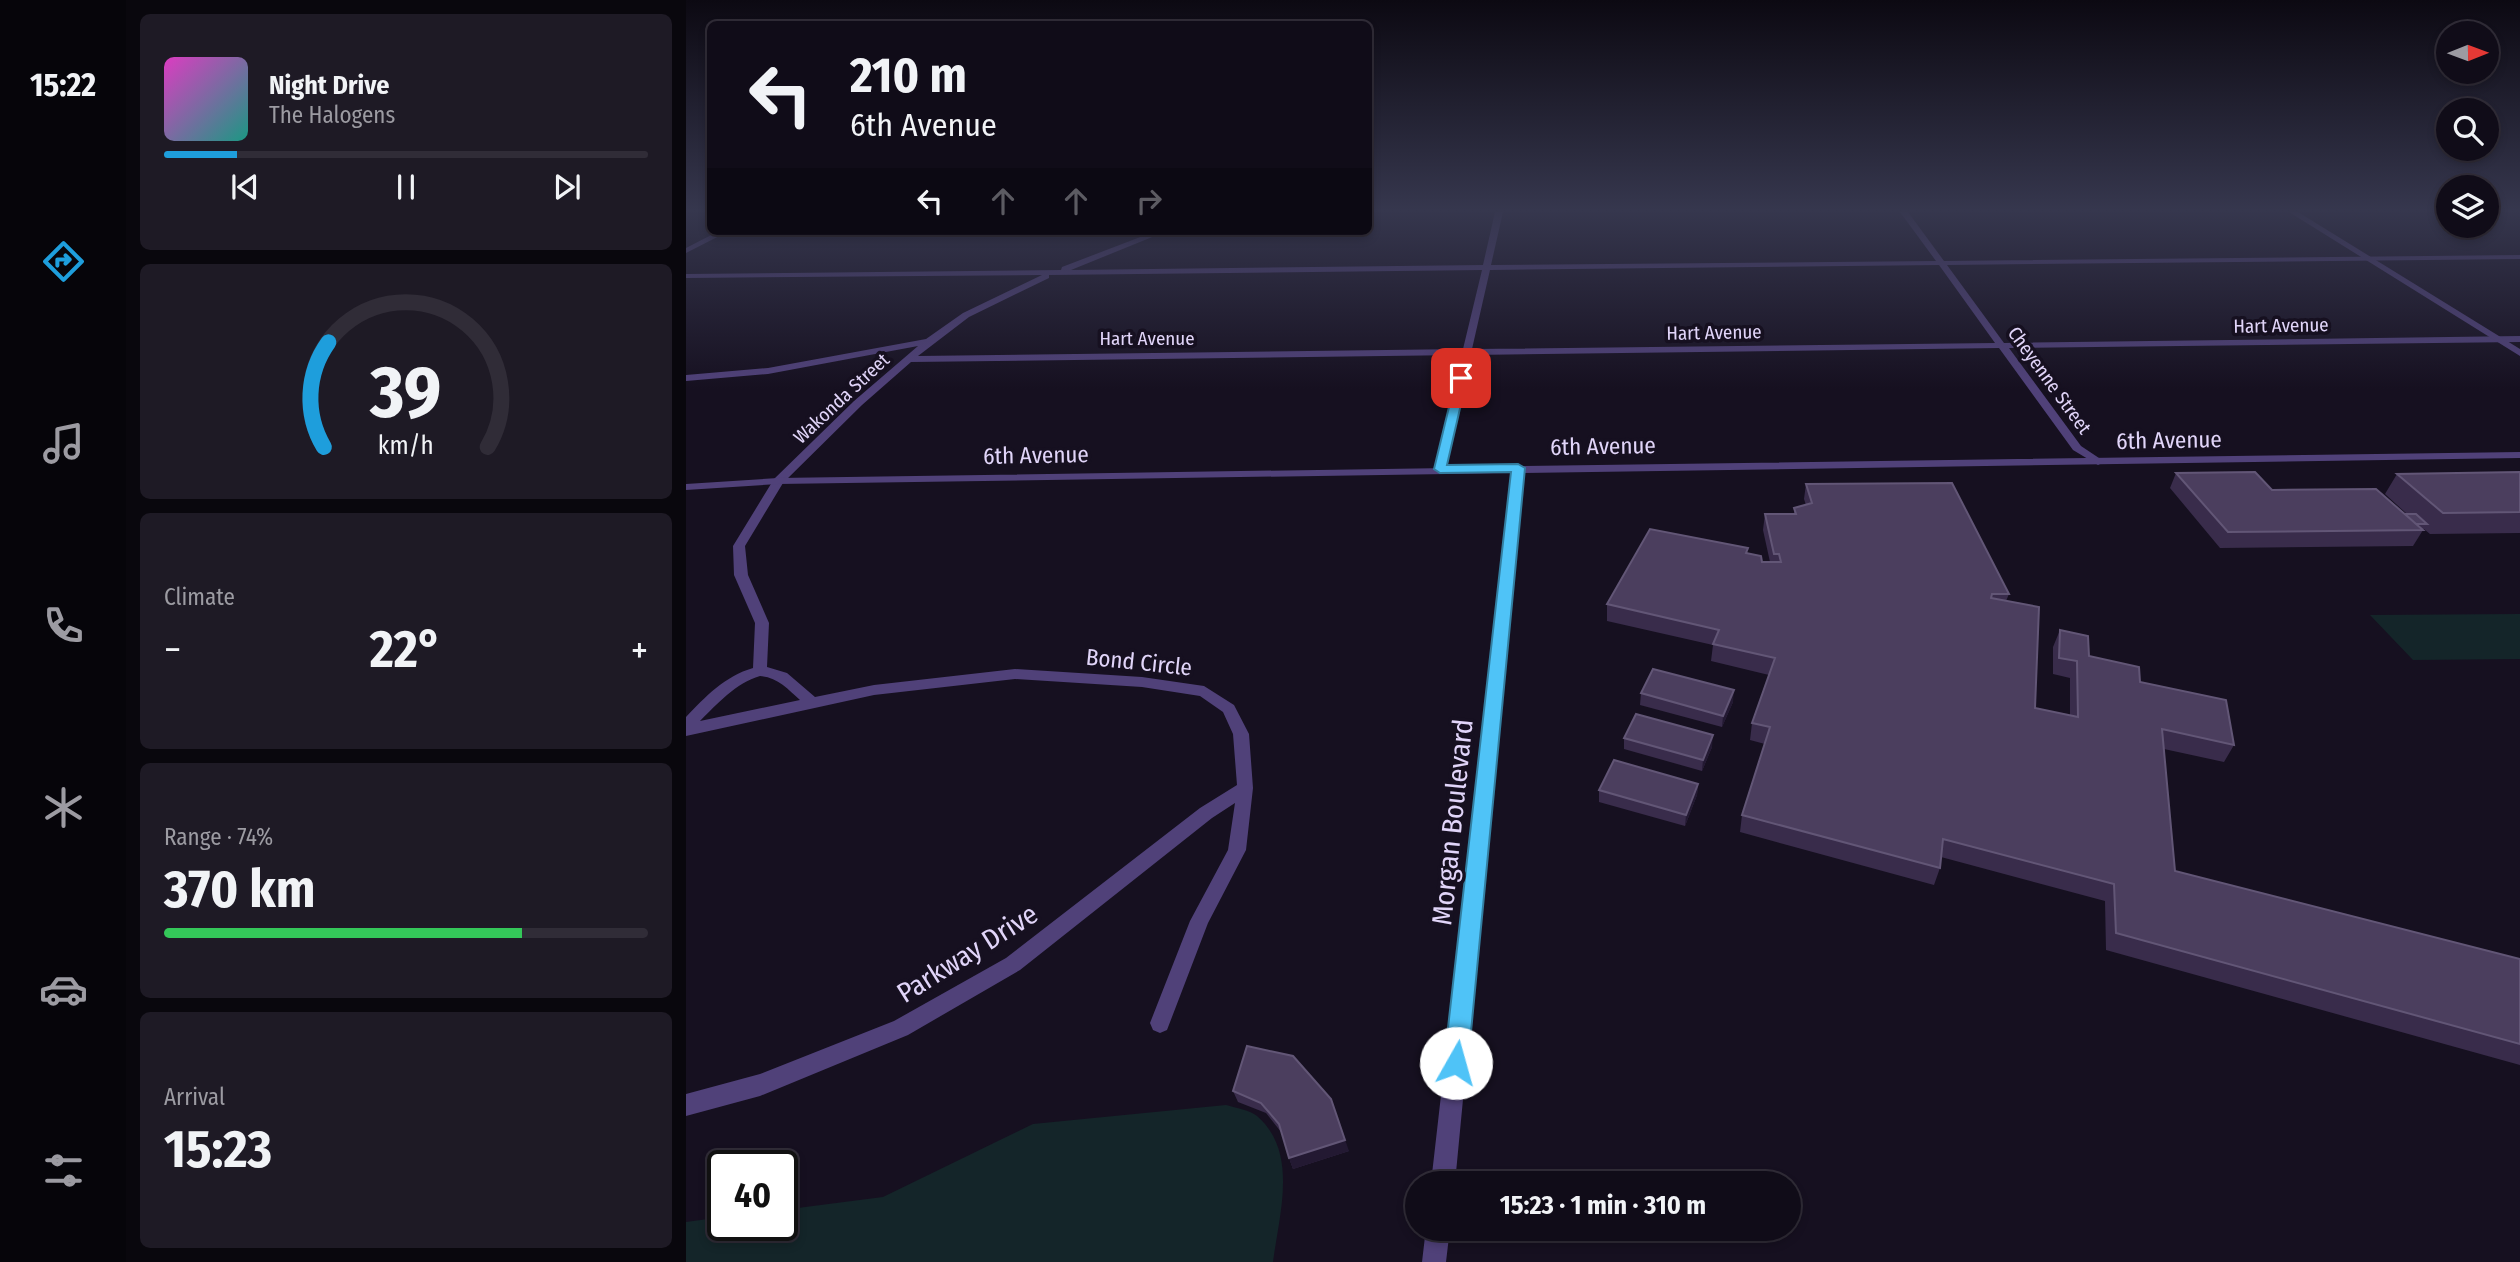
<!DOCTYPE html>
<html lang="en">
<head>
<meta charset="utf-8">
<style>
  body { margin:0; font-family:"Fira Sans Condensed",sans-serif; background:#1e1a25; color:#f1f3f6; height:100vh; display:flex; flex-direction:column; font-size:26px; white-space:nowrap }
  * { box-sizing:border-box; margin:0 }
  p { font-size:23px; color:#9c9ba2 }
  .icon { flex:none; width:38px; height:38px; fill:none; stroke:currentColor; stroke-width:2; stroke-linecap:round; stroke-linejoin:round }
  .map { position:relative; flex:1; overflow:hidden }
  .panel { display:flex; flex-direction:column; gap:14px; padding:14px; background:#09070d; width:560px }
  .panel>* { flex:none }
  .banner { position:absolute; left:21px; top:21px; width:665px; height:214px; border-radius:10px; box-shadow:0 4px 10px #0003,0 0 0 2px #302c37; background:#100c18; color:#f1f3f6; overflow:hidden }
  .needle { width:46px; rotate:89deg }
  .buttons { position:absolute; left:1750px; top:21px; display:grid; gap:14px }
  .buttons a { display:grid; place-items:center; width:63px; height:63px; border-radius:50%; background:#100c18; box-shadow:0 4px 10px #0003,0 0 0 2px #302c37; font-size:35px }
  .speed { position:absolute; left:21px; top:1150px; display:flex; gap:14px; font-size:35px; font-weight:700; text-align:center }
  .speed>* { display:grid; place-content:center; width:91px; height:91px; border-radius:50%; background:#100c18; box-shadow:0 4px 10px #0003,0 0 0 2px #302c37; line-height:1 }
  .speed .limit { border:4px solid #111; border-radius:10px; background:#fff; color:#111 }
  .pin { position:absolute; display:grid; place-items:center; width:60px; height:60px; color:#fff; margin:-30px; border-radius:14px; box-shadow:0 4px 10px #0006 }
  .me { position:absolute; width:77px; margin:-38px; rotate:7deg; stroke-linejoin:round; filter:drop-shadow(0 0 5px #0008) }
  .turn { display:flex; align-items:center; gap:24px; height:147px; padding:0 28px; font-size:32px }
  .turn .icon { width:91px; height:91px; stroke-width:2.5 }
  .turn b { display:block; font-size:49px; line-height:60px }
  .lanes { display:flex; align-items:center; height:66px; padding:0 28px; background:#0003; justify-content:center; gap:35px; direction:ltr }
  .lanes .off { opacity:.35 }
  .big { font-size:52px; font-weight:700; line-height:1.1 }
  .panel .widget { flex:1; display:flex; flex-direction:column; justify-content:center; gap:10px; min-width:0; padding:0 24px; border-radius:10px; background:#1e1a25 }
  .panel .dial { align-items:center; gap:0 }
  .dial svg { height:182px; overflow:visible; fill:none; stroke:#302c37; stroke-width:7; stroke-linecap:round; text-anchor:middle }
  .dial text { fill:#f1f3f6; stroke:none }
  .song { display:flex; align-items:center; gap:21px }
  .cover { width:84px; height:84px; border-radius:10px; background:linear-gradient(135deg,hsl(310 70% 55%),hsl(170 70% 35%)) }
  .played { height:7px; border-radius:4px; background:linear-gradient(90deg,#1e9edc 15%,#302c37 15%) }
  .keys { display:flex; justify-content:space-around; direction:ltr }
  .heat { display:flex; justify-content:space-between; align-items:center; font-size:38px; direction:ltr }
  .charge { height:10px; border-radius:5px; background:linear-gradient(90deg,#34c759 74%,#302c37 0) }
  .trip { position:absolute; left:719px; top:1171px; width:396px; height:70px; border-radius:35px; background:#100c18; box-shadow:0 4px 10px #0003,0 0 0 2px #302c37; font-weight:700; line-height:70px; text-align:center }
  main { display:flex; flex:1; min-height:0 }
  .tabs { display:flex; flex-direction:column; width:126px; justify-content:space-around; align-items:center; background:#06050a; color:#9c9ba2 }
  .tabs .icon { width:49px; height:49px }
  .tabs .current { color:#1e9edc }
  .tabs b { font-size:32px; color:#f1f3f6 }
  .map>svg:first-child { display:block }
</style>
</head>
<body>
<main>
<nav class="tabs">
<b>15:22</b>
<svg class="icon current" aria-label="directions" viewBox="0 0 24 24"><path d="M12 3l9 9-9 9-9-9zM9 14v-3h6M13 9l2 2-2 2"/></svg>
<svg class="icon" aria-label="music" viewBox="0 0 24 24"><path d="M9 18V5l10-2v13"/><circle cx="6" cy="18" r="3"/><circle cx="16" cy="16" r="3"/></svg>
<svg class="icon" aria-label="phone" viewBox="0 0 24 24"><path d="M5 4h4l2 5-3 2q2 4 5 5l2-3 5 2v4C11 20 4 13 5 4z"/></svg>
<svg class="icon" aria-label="climate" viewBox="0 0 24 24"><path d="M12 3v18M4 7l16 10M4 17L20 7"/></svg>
<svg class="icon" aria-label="car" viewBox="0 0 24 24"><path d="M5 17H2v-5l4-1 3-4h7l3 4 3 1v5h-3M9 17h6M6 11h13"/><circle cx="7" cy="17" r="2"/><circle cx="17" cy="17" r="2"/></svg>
<svg class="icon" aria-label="filters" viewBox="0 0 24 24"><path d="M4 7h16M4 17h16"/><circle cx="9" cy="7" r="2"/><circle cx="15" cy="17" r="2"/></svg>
</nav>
<section class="panel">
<div class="widget">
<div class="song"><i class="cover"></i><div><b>Night Drive</b><p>The Halogens</p></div></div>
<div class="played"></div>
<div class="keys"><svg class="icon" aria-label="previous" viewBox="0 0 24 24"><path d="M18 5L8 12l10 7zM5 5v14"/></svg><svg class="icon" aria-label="pause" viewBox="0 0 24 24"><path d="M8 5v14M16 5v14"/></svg><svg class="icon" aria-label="next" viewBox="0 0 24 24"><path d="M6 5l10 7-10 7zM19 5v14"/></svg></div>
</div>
<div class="widget dial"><svg viewBox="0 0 100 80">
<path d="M14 69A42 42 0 1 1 86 69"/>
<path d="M14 69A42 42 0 0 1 16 23" stroke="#1e9edc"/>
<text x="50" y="56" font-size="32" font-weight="700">39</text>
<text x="50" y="72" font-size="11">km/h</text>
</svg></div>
<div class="widget"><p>Climate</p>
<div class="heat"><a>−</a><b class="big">22°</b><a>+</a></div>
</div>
<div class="widget"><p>Range · 74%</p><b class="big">370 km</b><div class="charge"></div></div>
<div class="widget"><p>Arrival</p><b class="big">15:23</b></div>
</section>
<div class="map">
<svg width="1834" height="1262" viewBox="0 0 1834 1262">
  <rect width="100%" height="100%" fill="#161020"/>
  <!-- green -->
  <path fill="#142529" d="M1834,614v45l-107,1 -43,-45z
    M540,1105c10,3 24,5 31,11 42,36 22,99 16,146h-587v-40l37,-5v8h59v-15l101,-13 150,-73z"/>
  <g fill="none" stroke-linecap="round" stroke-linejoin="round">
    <!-- minor -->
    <path fill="#504179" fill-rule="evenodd" d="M809,212h8l-12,53 445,-4 -36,-49h8l36,49 576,-6v4l-573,6 57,78 516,-7v6l-511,6 72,98 21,14 2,2 -6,3 -25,-15 -74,-102 -528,7 -25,114 -6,3 -6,-3 27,-114 -550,7 -49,43 -79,78 -38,63 3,29 21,48 -2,44 20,6 28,24 59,-12 141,-16 127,8 62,9 30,19 15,29 4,54 -7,62 -38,73 -41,107 -7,3 -7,-3 -3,-7 40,-102 38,-71 7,-47 -23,15 -192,152 -112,65 -148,61 -74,20v-22l74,-20 134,-53 112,-63 194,-150 37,-23 -4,-51 -10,-22 -23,-16 -58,-9 -127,-8 -141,16 -188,41v-19c19,-20 39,-41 67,-49l2,-45 -21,-48 -1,-29 41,-67 80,-78 64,-55 -150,28 -82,7v-6l82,-7 158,-29 37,-26 79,-38 -356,3v-4l375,-4 1,-3 94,-36h11l-96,39 412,-5zM1253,265l56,78 -523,6 18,-79zM796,270l-19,79 -545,7 51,-39 80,-39v-3zM74,676c17,1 28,13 40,24l-100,21c17,-17 36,-38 60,-45z"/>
    <!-- tertiary -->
    <path fill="#504179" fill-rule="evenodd" d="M1603,212h9l222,137v7z
      M33,231h10l-43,22v-5z
      M1834,452v6l-997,15 -68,710h-24l81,-710 -734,11 -92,6v-6l92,-6 735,-11 5,-2 5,1z
      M740,1228h24l-4,34h-24z"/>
  </g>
  <!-- wall -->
  <path fill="#392c4b" d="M1834,472v61l-90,1 -6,-5h-2l1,1 -10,16 -193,2 -50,-60 6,-15 231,41 -22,-20 12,-20z
    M1120,484l203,110 -3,7 29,107 35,8v-38l-17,-4v-27l7,-17 29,26 51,26 94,63 -10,17 -60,-13 11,122 345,88v106l-414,-115 -1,-49 -164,-44 -1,11 -6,17 -194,-53 2,-17 23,-71 -15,-4 2,-17 17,-48 -58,-14 2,-16 -106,-24v-17l140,-51 15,9h8l-7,-32 2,-16h29v-6l12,-3 -2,-6z
    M955,693l92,9 -11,25 -82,-22z
    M938,738l88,9 -10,24 -78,-22z
    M1012,784l-1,11 -12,31 -86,-24v-12z
    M561,1046l102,105 -56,18 -4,-11 -8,-26 -15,-19 -28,-11 -5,-11z"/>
  <!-- shaded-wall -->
  <path fill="#231932" d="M1048,690l-1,12 -11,25 1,-11z
    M1027,735l-1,12 -10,24 1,-11z
    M1012,784l-1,11 -12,31 1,-11z
    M645,1099l18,52 -56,18 -4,-11z"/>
  <!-- building -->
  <path fill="#4b3e5e" stroke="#625676" stroke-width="2" d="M1569,472l17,18 104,-1 47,41 -195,2 -52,-59z
    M1834,472v40l-77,1 -46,-39z
    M1266,483l57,111h-17l-1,4 48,9 -4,101 43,9 -1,-56 -18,-3 1,-28 28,6 1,20 50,11 1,15 86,18 8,45 -72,-16 13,142 345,88v85l-404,-111 -2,-49 -171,-45 -3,29 -198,-53 28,-88 -18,-4 23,-65 -62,-14 6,-14 -112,-26 43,-75 98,19 -2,5 15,3 1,6h19l-2,-8h-5l-9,-40h31l-2,-6 18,-5 -6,-19z
    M1719,514h11l11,10h-11z
    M967,669l81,21 -11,26 -82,-23z
    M950,714l77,21 -10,25 -79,-22z
    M928,760l84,24 -12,31 -87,-25z
    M561,1046l46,10 38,43 14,41 -56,18 -10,-34 -18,-21 -28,-12z"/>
  <!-- sky -->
  <linearGradient id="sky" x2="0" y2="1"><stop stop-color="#0c0912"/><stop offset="0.54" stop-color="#36374e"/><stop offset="1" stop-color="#36374e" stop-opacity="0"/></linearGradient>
  <rect width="1834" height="389" fill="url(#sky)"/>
  <!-- route -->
  <path fill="#4fc3f7" stroke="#337fa1" stroke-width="2" d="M775,375l6,3 -20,87 71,-1 7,4 -57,595 -4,8 -8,4 -9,-4 -3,-8 67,-591 -71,1 -6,-4 22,-91z"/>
  <g text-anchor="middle" stroke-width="7" stroke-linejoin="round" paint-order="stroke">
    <!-- far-street labels -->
    <g font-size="19" fill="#e1d5f9" stroke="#161020">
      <text transform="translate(1595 325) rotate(-1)" y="7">Hart Avenue</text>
      <text transform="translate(1028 332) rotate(-1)" y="7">Hart Avenue</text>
      <text x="461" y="345">Hart Avenue</text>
      <text transform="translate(1364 380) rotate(54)" y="7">Cheyenne Street</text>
      <text transform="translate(155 398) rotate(-43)" y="7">Wakonda Street</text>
    </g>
    <!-- street labels -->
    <g font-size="23" fill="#e1d5f9" stroke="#161020">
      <text transform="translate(1483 440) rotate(-1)" y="8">6th Avenue</text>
      <text transform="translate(917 446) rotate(-1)" y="8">6th Avenue</text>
      <text transform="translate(350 455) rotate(-1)" y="8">6th Avenue</text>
      <text transform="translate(453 662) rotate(6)" y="8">Bond Circle</text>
    </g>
    <!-- near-street labels -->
    <g font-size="28" fill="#e1d5f9" stroke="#161020">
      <text transform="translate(766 822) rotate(-84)" y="10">Morgan Boulevard</text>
      <text transform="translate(281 953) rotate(-32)" y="10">Parkway Drive</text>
    </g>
  </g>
</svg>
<div class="buttons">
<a><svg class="needle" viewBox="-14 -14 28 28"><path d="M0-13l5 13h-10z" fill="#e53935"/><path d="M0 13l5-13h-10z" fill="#9c9ba2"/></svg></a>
<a><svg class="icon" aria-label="search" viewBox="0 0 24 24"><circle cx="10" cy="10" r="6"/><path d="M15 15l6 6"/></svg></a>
<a><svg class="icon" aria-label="layers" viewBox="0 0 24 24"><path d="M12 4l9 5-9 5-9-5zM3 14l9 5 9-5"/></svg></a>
</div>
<div class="speed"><div class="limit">40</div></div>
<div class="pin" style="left:775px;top:378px;background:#d93025"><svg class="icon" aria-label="arrive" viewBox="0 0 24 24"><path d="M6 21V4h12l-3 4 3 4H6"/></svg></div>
<svg class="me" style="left:770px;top:1063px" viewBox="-20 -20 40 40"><circle r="19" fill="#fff"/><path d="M0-13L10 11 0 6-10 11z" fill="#4fc3f7"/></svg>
<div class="trip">15:23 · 1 min · 310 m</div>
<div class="banner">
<div class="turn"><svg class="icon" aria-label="left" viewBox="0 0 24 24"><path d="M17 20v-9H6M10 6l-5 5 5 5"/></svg><div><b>210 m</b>6th Avenue</div></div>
<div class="lanes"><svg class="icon" aria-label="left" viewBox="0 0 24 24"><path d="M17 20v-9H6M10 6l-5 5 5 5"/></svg><svg class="icon off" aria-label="ahead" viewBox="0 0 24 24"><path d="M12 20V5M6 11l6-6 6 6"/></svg><svg class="icon off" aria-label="ahead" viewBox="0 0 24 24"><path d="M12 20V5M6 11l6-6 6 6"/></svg><svg class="icon off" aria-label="right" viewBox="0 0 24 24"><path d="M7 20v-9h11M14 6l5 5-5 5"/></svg></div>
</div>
</div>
</main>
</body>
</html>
